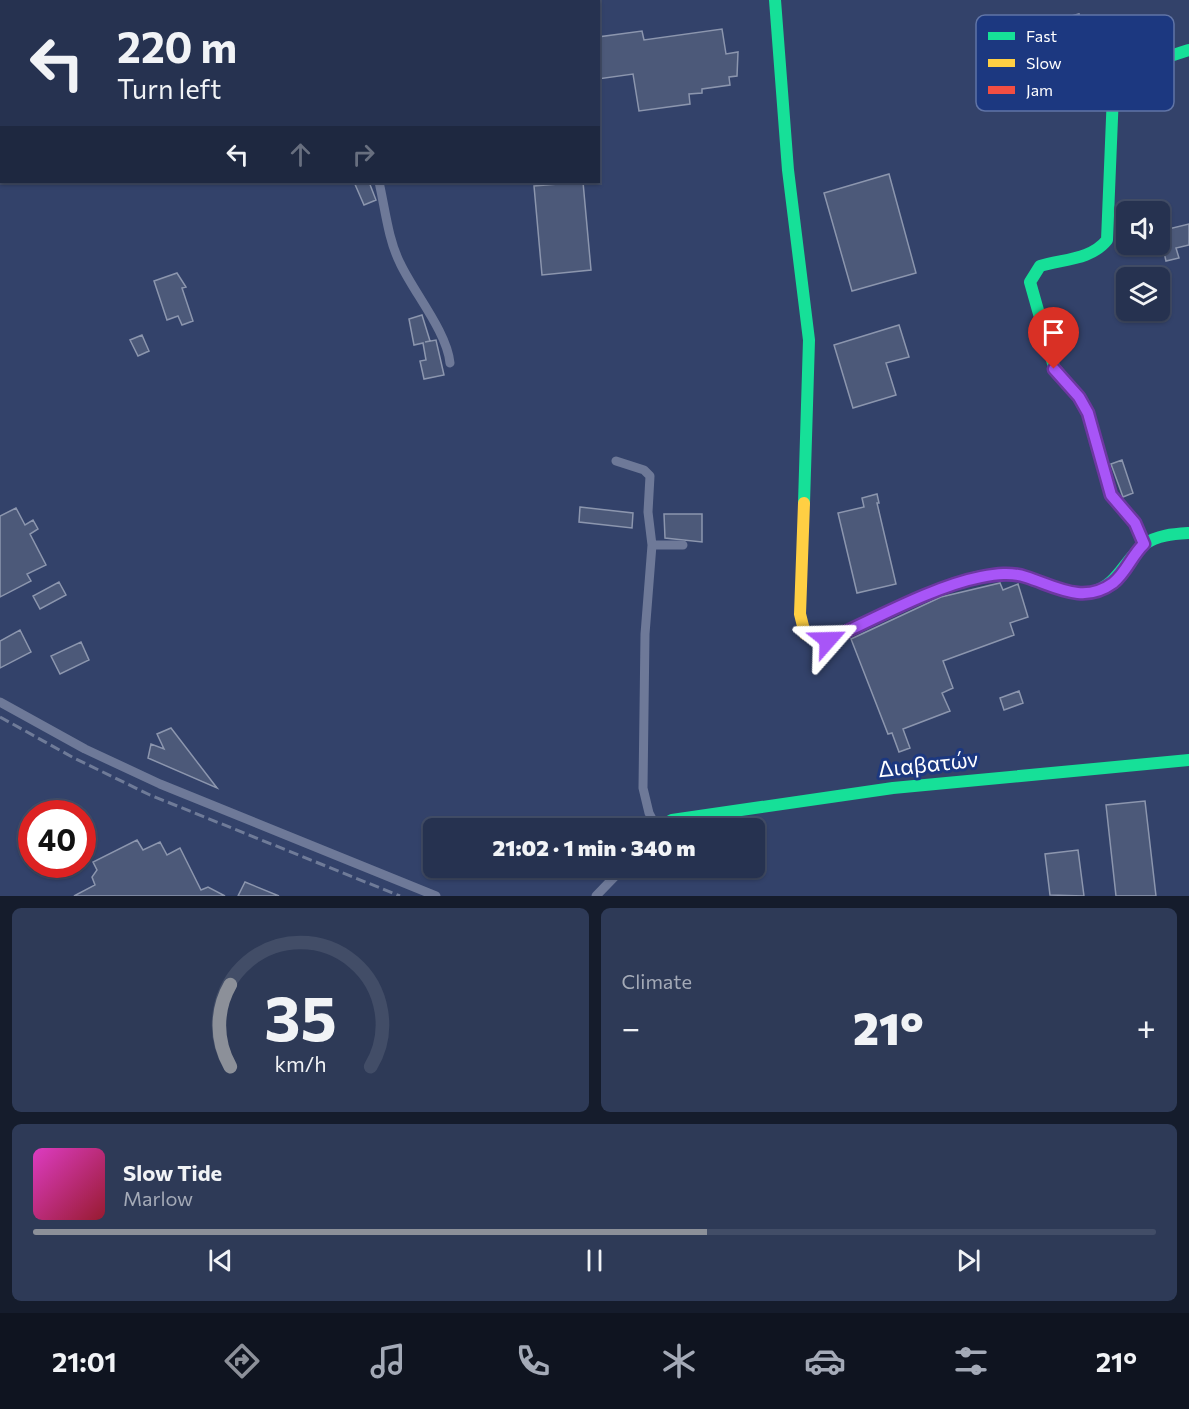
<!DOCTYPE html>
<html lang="en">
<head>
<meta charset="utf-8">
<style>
  body { margin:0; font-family:Commissioner,sans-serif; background:#2e3a57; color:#f1f3f6; height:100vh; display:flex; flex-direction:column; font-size:22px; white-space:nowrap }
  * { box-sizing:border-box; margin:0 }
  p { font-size:20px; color:#a4aab7 }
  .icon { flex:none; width:33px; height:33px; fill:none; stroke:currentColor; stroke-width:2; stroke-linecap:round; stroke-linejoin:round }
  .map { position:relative; height:896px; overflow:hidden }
  .side { display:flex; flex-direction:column; gap:12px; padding:12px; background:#151c2c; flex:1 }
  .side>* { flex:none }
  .banner { position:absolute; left:0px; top:0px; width:600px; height:183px; box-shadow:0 2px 4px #0004,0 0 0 2px #424d67; background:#263250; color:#f1f3f6; overflow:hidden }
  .tools { position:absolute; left:1116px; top:201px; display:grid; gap:12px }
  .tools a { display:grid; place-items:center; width:54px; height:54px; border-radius:9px; background:#263250; box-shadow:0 2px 4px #0004,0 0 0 2px #424d67; font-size:30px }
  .speed { position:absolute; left:18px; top:800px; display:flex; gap:12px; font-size:30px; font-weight:700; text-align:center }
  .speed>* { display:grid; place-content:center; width:78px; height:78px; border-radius:50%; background:#263250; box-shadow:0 2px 4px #0004,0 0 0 2px #424d67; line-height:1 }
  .speed .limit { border:9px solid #d22; background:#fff; color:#111 }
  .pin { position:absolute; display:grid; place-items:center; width:51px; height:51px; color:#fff; margin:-62px -26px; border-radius:50% 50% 50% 0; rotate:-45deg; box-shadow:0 0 6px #0007 }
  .pin .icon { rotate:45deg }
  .me { position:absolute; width:66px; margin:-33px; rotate:65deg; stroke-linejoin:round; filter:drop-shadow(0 0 4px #0008) }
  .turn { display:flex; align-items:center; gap:21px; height:126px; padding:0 18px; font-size:27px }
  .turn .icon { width:78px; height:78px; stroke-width:2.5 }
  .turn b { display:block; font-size:42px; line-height:51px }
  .lanes { display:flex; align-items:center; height:57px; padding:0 18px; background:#0003; justify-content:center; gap:30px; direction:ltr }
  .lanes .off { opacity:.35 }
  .big { font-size:45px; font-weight:800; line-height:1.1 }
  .side .widget { flex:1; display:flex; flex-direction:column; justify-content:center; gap:9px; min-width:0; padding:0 21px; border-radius:9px; background:#2e3a57 }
  .side .dial { align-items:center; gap:0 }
  .dial svg { height:156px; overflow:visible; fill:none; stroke:#424d67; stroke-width:7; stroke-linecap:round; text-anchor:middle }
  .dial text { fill:#f1f3f6; stroke:none }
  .song { display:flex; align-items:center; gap:18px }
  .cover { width:72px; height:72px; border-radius:9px; background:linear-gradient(135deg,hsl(310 70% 55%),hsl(350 70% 35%)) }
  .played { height:6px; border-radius:3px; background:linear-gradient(90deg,#8c9099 60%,#424d67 60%) }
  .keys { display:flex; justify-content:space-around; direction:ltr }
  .heat { display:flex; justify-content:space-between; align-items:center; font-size:33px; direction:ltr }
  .side .tiles { flex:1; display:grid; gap:12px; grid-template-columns:1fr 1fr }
  .widget:last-child { grid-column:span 2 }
  .trip { position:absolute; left:423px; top:818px; width:342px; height:60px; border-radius:9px; background:#263250; box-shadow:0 2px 4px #0004,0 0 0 2px #424d67; font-weight:800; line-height:60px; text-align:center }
  .dock { display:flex; height:96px; justify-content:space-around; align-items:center; background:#0f1420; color:#a4aab7 }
  .dock .icon { width:42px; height:42px }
  .dock .current { color:#8c9099 }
  .dock b { font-size:27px; color:#f1f3f6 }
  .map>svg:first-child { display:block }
</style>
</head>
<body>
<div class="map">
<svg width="1189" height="896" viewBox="0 0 1189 896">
  <rect width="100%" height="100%" fill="#33426a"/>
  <!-- building -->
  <path fill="#4c5979" stroke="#8c96ae" stroke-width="1.5" d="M1079,14l18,64 -15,4 -18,-64z
    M722,29l4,25 12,-2 -1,24 -8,1 1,8 -28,4v4l-13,1 1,10 -51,7 -6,-37 -35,5v-42l44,-6 2,9z
    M889,174l27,99 -64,18 -28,-98z
    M354,182h15l7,18 -12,5z
    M583,182l8,88 -49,5 -8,-89z
    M1189,224v21l-13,3 3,10 -13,3 -4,-17 -2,1v-14z
    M177,273l9,14 -4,1 11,33 -11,4 -4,-9 -11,4 -13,-39z
    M422,315l8,26 -5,1 11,-2 8,35 -20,4 -4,-18 6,-1 -3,-17 -9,2 -5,-26z
    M899,325l10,32 -23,6 10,32 -43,13 -19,-63z
    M142,335l7,16 -11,5 -8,-16z
    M1122,460l11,33 -10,4 -12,-33z
    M877,494l2,9h-2l19,81 -39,9 -19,-80 26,-6 -2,-9z
    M580,507l53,6 -1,15 -53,-6z
    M16,508l9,17 8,-5 5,9 -8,5 16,31 -19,9 4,7 -31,16v-81z
    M664,514h38v28l-37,-4z
    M59,582l7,13 -26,14 -7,-13z
    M1000,583l3,7 15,-6 10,33 -18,6 4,12 -71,26 10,27 -11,5 8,18 -47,18 7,19 -11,4 -7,-19 -4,1 -37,-95 90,-42z
    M20,630l11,22 -31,16v-27z
    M81,642l8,18 -29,14 -9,-18z
    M1019,691l4,12 -19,7 -4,-12z
    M171,728l46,60 -69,-30 3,-14 13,5 -7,-15z
    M1145,801l11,95h-40l-10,-91z
    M137,840l6,10 17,-8 7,13 13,-7 21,42 7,-3 17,9h-151l21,-11 -3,-8 5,-7 -4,-8z
    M1078,850l6,46 -34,-1 -5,-41z
    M245,882l34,14h-41z"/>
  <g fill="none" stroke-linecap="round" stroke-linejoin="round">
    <!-- street -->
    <path stroke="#6e7998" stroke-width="9" d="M353,0v2
      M379,182c6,26 9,57 21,81 14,30 47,69 50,100
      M616,461l28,9 6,6 -2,36 4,33 -7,89 -2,154 6,25 8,15
      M652,545h31
      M0,702l85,47 75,35 276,112
      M596,896l28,-29"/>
    <!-- fast -->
    <path stroke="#16e098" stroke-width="12" d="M775,0l13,170 21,170 -5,163
      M201,2l2,-2
      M1054,367l-24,-85 10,-16c23,-7 51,-6 67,-26l6,-146c11,-28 50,-35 76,-44
      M930,593c25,-10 57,-23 85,-18 26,4 49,23 76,17 27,-6 33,-33 54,-48 12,-9 29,-10 44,-11
      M658,828l14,-8 221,-32 296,-28"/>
    <!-- slow -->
    <path stroke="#ffcf43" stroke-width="12" d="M0,152l2,-2
      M804,503l-4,111 5,20 13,7 11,-1 101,-47"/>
    <!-- jam -->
    <path stroke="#f24e42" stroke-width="12" d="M1054,367l25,30 9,16 23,82 24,28 9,21"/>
    <!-- rail -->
    <path stroke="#6f7b98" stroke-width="3" stroke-dasharray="10 4.5" stroke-linecap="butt" d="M0,717l74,41 76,37 250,101"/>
  </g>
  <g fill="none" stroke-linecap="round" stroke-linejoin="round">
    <defs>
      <path id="route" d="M828,640c45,-20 106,-54 153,-63 15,-3 30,-5 45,0 29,9 57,28 87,6 13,-10 19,-28 31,-39l-9,-21 -24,-28 -23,-82 -9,-16 -25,-28"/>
    </defs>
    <!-- route casing -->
    <use href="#route" stroke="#6d37a1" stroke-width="15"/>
    <!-- route -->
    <use href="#route" stroke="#a855f7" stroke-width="10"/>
  </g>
  <g text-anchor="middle" stroke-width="6" stroke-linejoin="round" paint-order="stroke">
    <!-- street labels -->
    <g font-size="22" fill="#fff" stroke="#1c3880">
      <text transform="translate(928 764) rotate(-6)" y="8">Διαβατών</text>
    </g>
  </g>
  <!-- legend -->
  <rect x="976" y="15" width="198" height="96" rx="9" fill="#1c3880" stroke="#6074a6" stroke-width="1.5"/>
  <rect x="988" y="32" width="27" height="8" fill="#16e098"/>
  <rect x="988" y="59" width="27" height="8" fill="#ffcf43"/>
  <rect x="988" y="86" width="27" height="8" fill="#f24e42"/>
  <g font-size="16" fill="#fff">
    <text x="1026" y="42">Fast</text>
    <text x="1026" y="69">Slow</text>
    <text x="1026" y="96">Jam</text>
  </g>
</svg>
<div class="tools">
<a><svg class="icon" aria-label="sound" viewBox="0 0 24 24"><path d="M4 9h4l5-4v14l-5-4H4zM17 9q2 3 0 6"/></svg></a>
<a><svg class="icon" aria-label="layers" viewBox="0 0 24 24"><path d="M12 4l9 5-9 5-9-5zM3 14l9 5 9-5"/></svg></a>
</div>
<div class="speed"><div class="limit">40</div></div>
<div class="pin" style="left:1054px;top:369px;background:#d93025"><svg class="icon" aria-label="arrive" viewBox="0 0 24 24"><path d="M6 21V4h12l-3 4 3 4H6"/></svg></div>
<svg class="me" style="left:828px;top:640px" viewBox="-20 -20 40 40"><path d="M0-17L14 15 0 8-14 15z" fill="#a855f7" stroke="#fff" stroke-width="4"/></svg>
<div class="trip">21:02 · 1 min · 340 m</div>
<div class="banner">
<div class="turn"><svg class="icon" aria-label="left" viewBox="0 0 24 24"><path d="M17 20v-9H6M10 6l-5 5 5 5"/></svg><div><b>220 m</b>Turn left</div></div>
<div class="lanes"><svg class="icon" aria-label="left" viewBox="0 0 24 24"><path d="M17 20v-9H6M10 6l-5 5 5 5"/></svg><svg class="icon off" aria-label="ahead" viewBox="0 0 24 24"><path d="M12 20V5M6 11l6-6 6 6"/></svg><svg class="icon off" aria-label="right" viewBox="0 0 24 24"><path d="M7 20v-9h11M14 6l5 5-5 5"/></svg></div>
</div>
</div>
<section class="side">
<div class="tiles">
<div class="widget dial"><svg viewBox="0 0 100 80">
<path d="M14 69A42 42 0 1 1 86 69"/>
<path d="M14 69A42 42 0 0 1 14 27" stroke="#8c9099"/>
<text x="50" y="56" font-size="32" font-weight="700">35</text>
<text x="50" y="72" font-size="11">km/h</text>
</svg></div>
<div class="widget"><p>Climate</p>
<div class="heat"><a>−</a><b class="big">21°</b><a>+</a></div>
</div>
<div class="widget">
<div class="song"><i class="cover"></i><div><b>Slow Tide</b><p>Marlow</p></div></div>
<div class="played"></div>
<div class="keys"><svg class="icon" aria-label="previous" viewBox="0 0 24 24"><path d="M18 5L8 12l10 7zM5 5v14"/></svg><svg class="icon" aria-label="pause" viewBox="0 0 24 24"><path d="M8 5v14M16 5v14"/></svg><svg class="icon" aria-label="next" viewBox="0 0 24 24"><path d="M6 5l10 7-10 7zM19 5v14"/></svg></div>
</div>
</div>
</section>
<nav class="dock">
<b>21:01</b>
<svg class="icon current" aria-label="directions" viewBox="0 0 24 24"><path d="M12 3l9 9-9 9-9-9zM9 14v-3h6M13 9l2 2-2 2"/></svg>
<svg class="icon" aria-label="music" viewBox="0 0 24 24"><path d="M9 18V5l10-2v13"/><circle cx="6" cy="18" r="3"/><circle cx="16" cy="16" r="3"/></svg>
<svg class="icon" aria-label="phone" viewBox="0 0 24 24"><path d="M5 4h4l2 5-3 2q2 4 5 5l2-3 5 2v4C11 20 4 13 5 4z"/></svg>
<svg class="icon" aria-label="climate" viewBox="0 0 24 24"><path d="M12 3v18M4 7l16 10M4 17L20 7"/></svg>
<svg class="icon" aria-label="car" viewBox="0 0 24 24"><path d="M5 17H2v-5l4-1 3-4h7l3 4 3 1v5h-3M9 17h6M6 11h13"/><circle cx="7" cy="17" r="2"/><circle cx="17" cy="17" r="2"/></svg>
<svg class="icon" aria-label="filters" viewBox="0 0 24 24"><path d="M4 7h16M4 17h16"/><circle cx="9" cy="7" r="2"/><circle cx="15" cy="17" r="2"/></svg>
<b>21°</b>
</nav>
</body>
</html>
